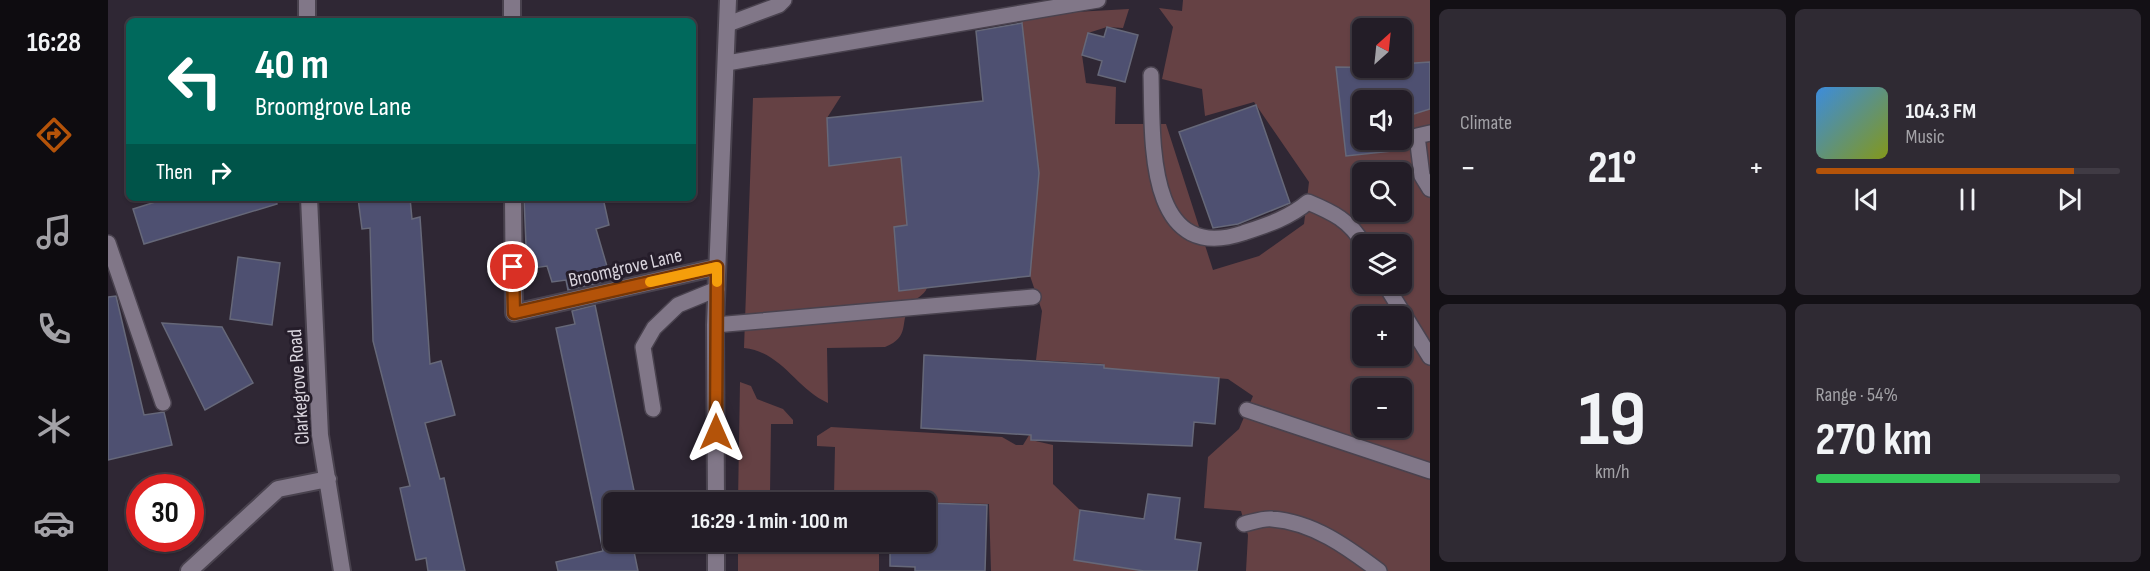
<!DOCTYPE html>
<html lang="en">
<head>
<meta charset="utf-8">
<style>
  body { margin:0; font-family:"Sofia Sans Condensed",sans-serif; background:#2f2a33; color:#f1f3f6; height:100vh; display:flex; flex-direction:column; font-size:22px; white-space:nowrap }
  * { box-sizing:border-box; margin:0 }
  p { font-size:20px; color:#a3a2a7 }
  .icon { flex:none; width:33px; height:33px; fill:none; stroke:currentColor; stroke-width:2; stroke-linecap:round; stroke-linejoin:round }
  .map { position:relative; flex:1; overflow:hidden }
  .sheet { display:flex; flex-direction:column; gap:9px; padding:9px; background:#131015; width:720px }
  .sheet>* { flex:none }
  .hud { position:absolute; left:18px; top:18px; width:570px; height:183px; border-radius:9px; box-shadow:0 2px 4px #0004,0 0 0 2px #403b44; background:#00695c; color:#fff; overflow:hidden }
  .needle { width:39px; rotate:27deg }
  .controls { position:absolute; left:1244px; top:18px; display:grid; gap:12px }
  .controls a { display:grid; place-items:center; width:60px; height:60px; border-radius:9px; background:#231d27; box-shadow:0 2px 4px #0004,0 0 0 2px #403b44; font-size:30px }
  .speed { position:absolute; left:18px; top:474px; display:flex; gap:12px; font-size:30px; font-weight:700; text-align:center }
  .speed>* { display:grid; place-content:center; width:78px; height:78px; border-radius:50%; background:#231d27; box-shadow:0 2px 4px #0004,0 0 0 2px #403b44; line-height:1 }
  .speed .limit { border:9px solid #d22; background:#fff; color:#111 }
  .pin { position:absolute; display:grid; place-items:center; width:51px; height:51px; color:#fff; margin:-26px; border:3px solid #fff; border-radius:50%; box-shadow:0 2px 6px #0007 }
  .me { position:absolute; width:66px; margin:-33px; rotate:0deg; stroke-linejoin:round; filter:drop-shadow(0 0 4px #0008) }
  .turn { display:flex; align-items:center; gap:21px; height:126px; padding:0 30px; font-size:27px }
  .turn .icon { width:78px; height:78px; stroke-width:2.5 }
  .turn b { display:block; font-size:42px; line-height:51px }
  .then { display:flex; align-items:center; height:57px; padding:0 30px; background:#0003; gap:12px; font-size:22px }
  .big { font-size:45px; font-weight:700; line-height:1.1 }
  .sheet .tile { flex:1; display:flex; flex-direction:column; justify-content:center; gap:9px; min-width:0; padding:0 21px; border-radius:9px; background:#2f2a33 }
  .sheet .dial { align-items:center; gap:0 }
  .dial b { font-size:78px; line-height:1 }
  .song { display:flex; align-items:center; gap:18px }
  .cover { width:72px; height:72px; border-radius:9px; background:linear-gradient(135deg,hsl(210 70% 55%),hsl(70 70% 35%)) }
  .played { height:6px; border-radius:3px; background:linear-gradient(90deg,#b45309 85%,#403b44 85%) }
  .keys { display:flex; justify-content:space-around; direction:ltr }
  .heat { display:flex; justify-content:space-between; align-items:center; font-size:33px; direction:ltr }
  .charge { height:9px; border-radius:4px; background:linear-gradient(90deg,#34c759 54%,#403b44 0) }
  .sheet .tiles { flex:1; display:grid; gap:9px; grid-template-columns:repeat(2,1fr) }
  .trip { position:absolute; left:495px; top:492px; width:333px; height:60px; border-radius:9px; background:#231d27; box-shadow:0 2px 4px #0004,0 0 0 2px #403b44; font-weight:700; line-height:60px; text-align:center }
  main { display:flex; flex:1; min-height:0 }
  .tabs { display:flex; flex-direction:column; width:108px; justify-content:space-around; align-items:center; background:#0e0c10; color:#a3a2a7 }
  .tabs .icon { width:42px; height:42px }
  .tabs .selected { color:#b45309 }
  .tabs b { font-size:27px; color:#f1f3f6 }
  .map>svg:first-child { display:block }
</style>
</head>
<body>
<main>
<nav class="tabs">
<b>16:28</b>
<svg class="icon selected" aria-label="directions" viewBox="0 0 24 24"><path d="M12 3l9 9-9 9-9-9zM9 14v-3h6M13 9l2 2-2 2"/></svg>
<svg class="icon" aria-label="music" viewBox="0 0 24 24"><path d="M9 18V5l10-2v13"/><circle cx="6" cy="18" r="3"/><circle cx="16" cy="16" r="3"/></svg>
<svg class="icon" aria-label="phone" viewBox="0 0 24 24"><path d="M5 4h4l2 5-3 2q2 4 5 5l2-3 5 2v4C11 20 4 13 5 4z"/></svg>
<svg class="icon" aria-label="climate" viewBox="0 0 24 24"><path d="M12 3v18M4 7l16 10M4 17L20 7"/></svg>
<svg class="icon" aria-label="car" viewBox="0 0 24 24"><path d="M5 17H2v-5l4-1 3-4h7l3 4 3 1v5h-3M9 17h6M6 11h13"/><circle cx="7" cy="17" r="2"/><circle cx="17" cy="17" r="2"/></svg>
</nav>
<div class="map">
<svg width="1322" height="571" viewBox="0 0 1322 571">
  <rect width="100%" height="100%" fill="#2f2734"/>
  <!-- green -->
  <path fill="#654144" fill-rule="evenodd" d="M1075,0h247v571h-184l2,-36 -7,-24 -37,-3 4,-51 31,-28 14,-33 -25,-17 -119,-10 -6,12 1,-17 -68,-4 6,-49 -12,-35 8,-111 -17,-150 108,-6 -6,19 -16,-1 -19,6 -6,22 4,28 30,4 -1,37h51l47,146 46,-14 45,-32 5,-42 -55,-80 -49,14 -3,-27 -40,-10 11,-52 -14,-19 23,3zM1254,28h39v40h-39zM1254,100h39v40h-39zM1254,172h39v40h-39zM1254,244h39v40h-39zM1254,316h39v40h-39zM1254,388h39v40h-39z
    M733,96l-14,22 2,47 72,-8 6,68 -13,2 5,64 28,-3c-3,8 -12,10 -17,17 -11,17 1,32 -25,42l-58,1 1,55c-32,-14 -46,-51 -84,-55l9,-250z
    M632,382l11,4 6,13 26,10 10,11v4h-22l-1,70 64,2 1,-49 -18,-1v-10l14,-9 171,10 14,8h7l8,-13v8l22,5v39l27,26 -6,49 70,12h-153l-2,-67 -109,-3 -142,1z
    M630,542h141v29h-141z"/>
  <!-- building -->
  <path fill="#4e5071" stroke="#666879" stroke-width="1.5" d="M914,23l17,150 -9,103 -131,15 -5,-64 13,-2 -6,-68 -72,9 -2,-48 156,-17 -7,-70z
    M999,27l31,8 -13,47 -27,-7 4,-14 -20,-6 6,-22 16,4z
    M1322,62v47l-29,9v-18h-39v40h39v10l-55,6 -10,-89 65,1v-4z
    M1148,105l34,98 -52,21 -25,4 -34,-96z
    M60,198h108l1,6 -133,40 -11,-35z
    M250,198h52l2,21 8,-2 10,147 11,-3 14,54 -30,8 15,56 4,-1 21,93h-37l-2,-13 -10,2 -16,-72 10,-2 -37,-145 -3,-113 -8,1z
    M416,198h79l6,27 -13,4 15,51 -43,10 -2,-10 -14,2 -5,-16 -20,3z
    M130,257l42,6 -8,62 -42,-6z
    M8,296l28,119 20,-3 8,33 -64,15v-163z
    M487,305l41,195 -22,2v40h18l6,29h-80l-2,-9 47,-11 -47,-223 19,-4 -3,-13z
    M54,323l60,4 31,56 -48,27z
    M816,355l180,10v3l115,10 -4,46 -21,-2 -2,24 -161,-6v-5l-110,-7z
    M1040,494l32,4 -5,41 26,4 -4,28h-53l-70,-11 6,-50 64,9z
    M818,503l61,2 -2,66h-70v-4l-25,-1v-24h36z"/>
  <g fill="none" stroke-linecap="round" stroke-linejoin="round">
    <defs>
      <path id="service" d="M620,24l51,-19 5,-5
        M619,63l371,-63
        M1043,75c2,60 -7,191 92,158 24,-8 46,-15 65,-31 24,10 43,19 55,42
        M1322,133l-13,3 5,40 8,13
        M0,243l55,160
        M1277,284l45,73
        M607,325l318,-28
        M545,409l-10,-62 11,-19 24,-23 39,-16
        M1139,410l183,61
        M1136,524c9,-2 19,-6 28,-5 41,3 75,28 107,52"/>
      <path id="minor" d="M404,0v21
        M199,21v-21
        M201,198l11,237 22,136
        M405,198l1,115 203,-46
        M608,502l-1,-177 13,-325
        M608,542v29
        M81,571l89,-82 50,-10"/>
    </defs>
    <!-- service casing -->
    <use href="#service" stroke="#49424e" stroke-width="18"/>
    <!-- minor casing -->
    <use href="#minor" stroke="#49424e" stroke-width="20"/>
    <!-- service -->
    <use href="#service" stroke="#817788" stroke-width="15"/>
    <!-- minor -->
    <use href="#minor" stroke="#817788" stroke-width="16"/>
  </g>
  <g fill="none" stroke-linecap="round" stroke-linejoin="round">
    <defs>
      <path id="route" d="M405,267l1,46 203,-46 -1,165"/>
    </defs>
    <!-- route casing -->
    <use href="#route" stroke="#753606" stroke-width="15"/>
    <!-- route -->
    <use href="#route" stroke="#b45309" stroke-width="10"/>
    <!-- slow -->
    <path stroke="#f59e0b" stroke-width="10" d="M542,282l67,-15v15"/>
  </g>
  <g text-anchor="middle" stroke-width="6" stroke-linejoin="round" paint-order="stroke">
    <!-- street labels -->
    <g font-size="20" fill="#d9d4dd" stroke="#251d2a">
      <text transform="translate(517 267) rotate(-13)" y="7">Broomgrove Lane</text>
      <text transform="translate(190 387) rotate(-94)" y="7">Clarkegrove Road</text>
    </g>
  </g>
</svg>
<div class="controls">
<a><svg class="needle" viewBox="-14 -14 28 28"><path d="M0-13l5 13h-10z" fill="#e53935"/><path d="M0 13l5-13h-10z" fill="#a3a2a7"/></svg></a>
<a><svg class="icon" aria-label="sound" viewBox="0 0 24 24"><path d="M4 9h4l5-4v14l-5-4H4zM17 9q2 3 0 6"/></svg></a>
<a><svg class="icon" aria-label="search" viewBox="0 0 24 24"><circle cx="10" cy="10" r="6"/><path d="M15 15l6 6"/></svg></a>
<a><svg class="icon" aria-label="layers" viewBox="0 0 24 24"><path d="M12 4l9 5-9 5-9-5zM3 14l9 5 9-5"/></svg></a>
<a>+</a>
<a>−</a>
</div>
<div class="speed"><div class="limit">30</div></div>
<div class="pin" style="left:405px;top:267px;background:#d93025"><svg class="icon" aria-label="arrive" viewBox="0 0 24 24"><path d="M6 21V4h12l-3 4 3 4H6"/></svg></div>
<svg class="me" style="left:608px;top:432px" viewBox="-20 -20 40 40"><path d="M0-17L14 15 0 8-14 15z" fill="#b45309" stroke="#fff" stroke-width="4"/></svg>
<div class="trip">16:29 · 1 min · 100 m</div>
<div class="hud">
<div class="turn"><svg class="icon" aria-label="left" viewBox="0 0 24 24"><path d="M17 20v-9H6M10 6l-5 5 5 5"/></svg><div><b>40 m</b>Broomgrove Lane</div></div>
<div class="then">Then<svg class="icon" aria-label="right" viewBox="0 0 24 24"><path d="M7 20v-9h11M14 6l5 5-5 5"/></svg></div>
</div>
</div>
<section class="sheet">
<div class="tiles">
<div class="tile"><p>Climate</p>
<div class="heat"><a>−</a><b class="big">21°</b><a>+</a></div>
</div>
<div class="tile">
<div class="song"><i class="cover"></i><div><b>104.3 FM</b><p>Music</p></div></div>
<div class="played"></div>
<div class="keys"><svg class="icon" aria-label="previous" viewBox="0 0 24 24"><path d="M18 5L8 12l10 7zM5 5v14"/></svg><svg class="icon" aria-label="pause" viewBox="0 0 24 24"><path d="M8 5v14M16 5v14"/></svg><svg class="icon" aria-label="next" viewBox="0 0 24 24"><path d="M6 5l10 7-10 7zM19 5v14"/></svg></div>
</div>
<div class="tile dial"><b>19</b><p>km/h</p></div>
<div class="tile"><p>Range · 54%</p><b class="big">270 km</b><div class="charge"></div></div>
</div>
</section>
</main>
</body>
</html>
